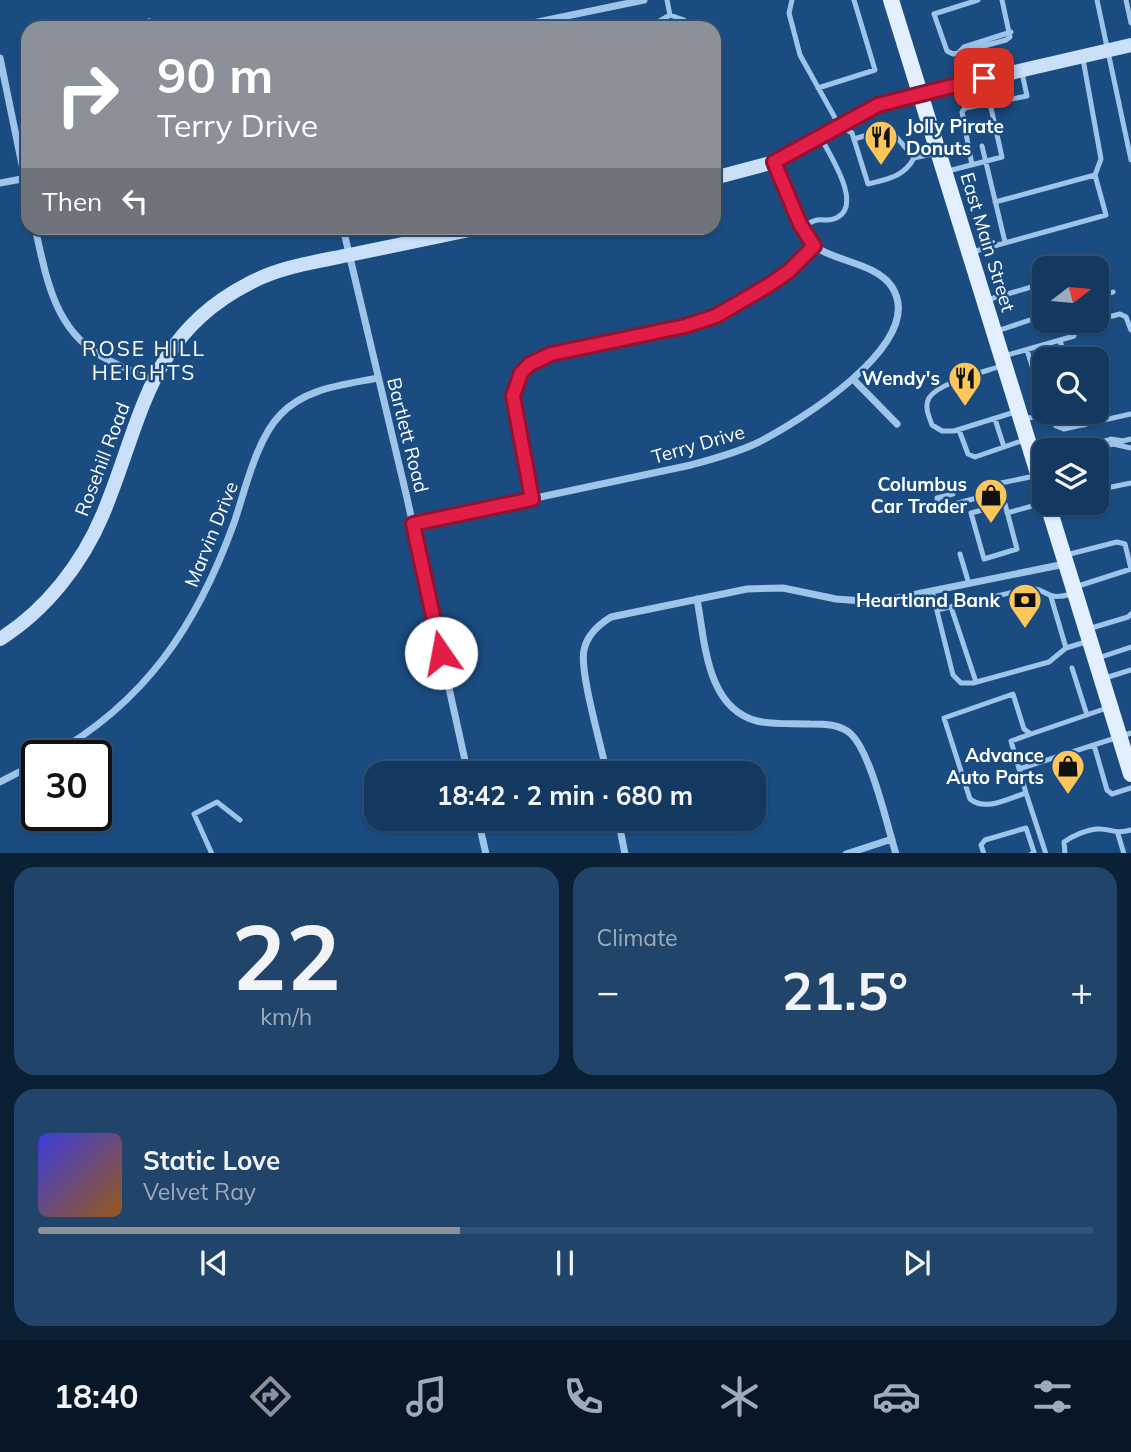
<!DOCTYPE html>
<html lang="en">
<head>
<meta charset="utf-8">
<style>
  body { margin:0; font-family:Mulish,sans-serif; background:#21446a; color:#f1f3f6; height:100vh; display:flex; flex-direction:column; font-size:26px; white-space:nowrap }
  * { box-sizing:border-box; margin:0 }
  p { font-size:23px; color:#9dacbd }
  .icon { flex:none; width:38px; height:38px; fill:none; stroke:currentColor; stroke-width:2; stroke-linecap:round; stroke-linejoin:round }
  .map { position:relative; height:853px; overflow:hidden }
  .panel { display:flex; flex-direction:column; gap:14px; padding:14px; background:#0b1f35; flex:1 }
  .panel>* { flex:none }
  .top-card { position:absolute; left:21px; top:21px; width:700px; height:214px; border-radius:21px; box-shadow:0 2px 5px #0004,0 0 0 2px #335376; background:#8c9099; color:#fff; overflow:hidden }
  .needle { width:46px; rotate:74deg }
  .tools { position:absolute; left:1032px; top:256px; display:grid; gap:14px }
  .tools a { display:grid; place-items:center; width:77px; height:77px; border-radius:14px; background:#143961; box-shadow:0 2px 5px #0004,0 0 0 2px #335376; font-size:35px }
  .speed { position:absolute; left:21px; top:740px; display:flex; gap:14px; font-size:35px; font-weight:700; text-align:center }
  .speed>* { display:grid; place-content:center; width:91px; height:91px; border-radius:50%; background:#143961; box-shadow:0 2px 5px #0004,0 0 0 2px #335376; line-height:1 }
  .speed .limit { border:4px solid #111; border-radius:10px; background:#fff; color:#111 }
  .pin { position:absolute; display:grid; place-items:center; width:60px; height:60px; color:#fff; margin:-30px; border-radius:14px; box-shadow:0 4px 10px #0006 }
  .me { position:absolute; width:77px; margin:-38px; rotate:348deg; stroke-linejoin:round; filter:drop-shadow(0 0 5px #0008) }
  .turn { display:flex; align-items:center; gap:24px; height:147px; padding:0 21px; font-size:32px }
  .turn .icon { width:91px; height:91px; stroke-width:2.5 }
  .turn b { display:block; font-size:49px; line-height:60px }
  .then { display:flex; align-items:center; height:66px; padding:0 21px; background:#0003; gap:14px; font-size:26px }
  .big { font-size:52px; font-weight:700; line-height:1.1 }
  .panel .tile { flex:1; display:flex; flex-direction:column; justify-content:center; gap:10px; min-width:0; padding:0 24px; border-radius:21px; background:#21446a }
  .panel .dial { align-items:center; gap:0 }
  .dial b { font-size:91px; line-height:1 }
  .song { display:flex; align-items:center; gap:21px }
  .cover { width:84px; height:84px; border-radius:10px; background:linear-gradient(135deg,hsl(240 70% 55%),hsl(30 70% 35%)) }
  .played { height:7px; border-radius:4px; background:linear-gradient(90deg,#8c9099 40%,#335376 40%) }
  .keys { display:flex; justify-content:space-around; direction:ltr }
  .heat { display:flex; justify-content:space-between; align-items:center; font-size:38px; direction:ltr }
  .panel .tiles { flex:1; display:grid; gap:14px; grid-template-columns:1fr 1fr }
  .tile:last-child { grid-column:span 2 }
  .trip { position:absolute; left:364px; top:761px; width:402px; height:70px; border-radius:21px; background:#143961; box-shadow:0 2px 5px #0004,0 0 0 2px #335376; font-weight:700; line-height:70px; text-align:center }
  .tab-bar { display:flex; height:112px; justify-content:space-around; align-items:center; background:#081727; color:#9dacbd }
  .tab-bar .icon { width:49px; height:49px }
  .tab-bar .current { color:#8c9099 }
  .tab-bar b { font-size:32px; color:#f1f3f6 }
  .map>svg:first-child { display:block }
</style>
</head>
<body>
<div class="map">
<svg width="1131" height="854" viewBox="0 0 1131 854">
  <rect width="100%" height="100%" fill="#1a4c81"/>
  <g fill="none" stroke-linecap="round" stroke-linejoin="round">
    <!-- lane -->
    <path stroke="#9fc4ea" stroke-width="5" d="M667,0l3,15
      M792,0l-3,13 11,42 39,70 13,8 16,51c19,-5 36,-7 46,-26l22,-5
      M978,0l-44,14 13,37 6,3 5,-1 48,-13 4,-3 -8,-37
      M1097,0l34,160
      M1126,0l5,23
      M149,21l5,7
      M655,28l1,-5 14,-8 14,5 3,8
      M960,51l4,-4 47,-15
      M1083,59l18,100 -6,16
      M818,88l57,-18 -21,-70
      M854,139l20,-6 20,1 20,24
      M982,146l23,96
      M972,165l-10,-53 3,-4 62,-12 -5,-23
      M948,171l54,-14 -17,-76
      M802,226c4,-1 10,-5 15,-6 8,-1 14,2 21,-3 24,-13 -8,-62 -17,-79
      M972,252l134,-37 -11,-40 -100,27
      M1097,298l16,-6
      M987,300l58,-17
      M1097,320l23,-6 6,3 5,13
      M997,331l48,-16
      M1060,340l5,18
      M1041,346l4,14
      M1027,350l18,57
      M1004,356l70,-20 2,-8 19,-8
      M1001,366c-17,6 -63,17 -72,32 -5,9 0,18 3,27l10,6h12l61,-19
      M1059,411l5,18
      M1080,411l4,14
      M995,419l9,28
      M1024,419l23,-5 9,12 8,3 67,-15
      M959,430l9,24 7,3 49,-17
      M1078,450l33,-11 12,2 8,-2
      M1090,450l23,-6 18,4
      M986,486l49,-10
      M1097,490l34,-7
      M953,494l-16,4 3,10 51,-14 6,-10
      M1005,504l12,45 -33,10 -13,-46z
      M1007,513l36,-10
      M960,554l9,30
      M1066,555l51,-13 8,2 6,25 -56,18
      M932,591l21,84 8,8h12l76,-21 17,-14 23,-7
      M1051,597l15,51
      M951,607l25,75
      M937,610l94,-22c21,3 13,13 41,6
      M1088,629l40,-12 3,-3
      M1098,658l33,-11
      M1072,668l15,47
      M1105,678l26,-8
      M1031,734l-20,7 15,52c-17,5 -40,19 -56,6l-26,-81 69,-24 11,35 7,5 76,-26
      M1094,745l13,45 5,4 19,-6
      M1019,769l112,-36
      M1026,793l20,61
      M1118,834l6,20
      M212,854l-18,-40 23,-12 23,18
      M984,854l-3,-9 4,-5 41,-12 8,24 -3,2
      M1065,854l-1,-12c8,-6 22,-12 33,-13 14,-1 17,6 34,1"/>
    <!-- street -->
    <path stroke="#9fc4ea" stroke-width="7" d="M508,28l136,-28
      M0,58l28,136
      M0,183l27,-5
      M35,228c11,47 18,98 63,126 17,11 36,18 54,26
      M343,228l64,270 61,276
      M853,379l44,45
      M532,499l-19,-103 8,-23 8,-9 22,-10 134,-28 31,-10 53,-31 20,-14 25,-25
      M413,524l278,-59c22,-6 45,-12 66,-22 40,-20 171,-100 135,-156 -15,-23 -53,-25 -75,-39 -16,-11 -36,-67 -43,-86
      M697,599c8,42 9,109 60,122 17,4 36,2 53,3 15,0 30,0 41,10 20,19 36,91 45,120
      M50,756c96,-54 147,-131 184,-233 11,-32 22,-83 46,-108 25,-27 63,-30 98,-37
      M607,774c-5,-26 -28,-103 -23,-124 3,-15 14,-25 27,-33l136,-28 36,-1 53,11 41,3 188,-38
      M0,782l37,-19
      M478,819l8,35
      M618,819l7,35
      M846,854l46,-15"/>
    <!-- secondary -->
    <path stroke="#cae0f8" stroke-width="14" d="M714,178l60,-16 91,-51 29,-11 237,-55
      M0,639c46,-29 82,-75 103,-125 39,-93 44,-178 145,-230 31,-17 67,-22 101,-29 43,-9 86,-18 130,-27"/>
    <!-- primary -->
    <path stroke="#e2efff" stroke-width="16" d="M891,0l154,496
      M1047,502l84,272"/>
  </g>
  <g fill="none" stroke-linecap="round" stroke-linejoin="round">
    <defs>
      <path id="route" d="M441,653l-28,-129 119,-25 -19,-103 8,-23 9,-9 21,-10 134,-28 31,-10 53,-31 20,-14 25,-25 -14,-22 -26,-62 104,-57 106,-27"/>
    </defs>
    <!-- route casing -->
    <use href="#route" stroke="#92132f" stroke-width="18"/>
    <!-- route -->
    <use href="#route" stroke="#e11d48" stroke-width="12"/>
  </g>
  <!-- icons -->
  <defs>
    <symbol id="restaurant-pin" viewBox="-11 -11 22 30"><path d="M0 17L-7.5 6A9.5 9.5 0 1 1 7.5 6Z" fill="#fcc65b" stroke="#1a4c81"/><path d="M-5-6h1v4h1v-4h1v4h1v-4h1v5L-1.5 .5V6h-2V.5L-5-1ZM5-6V6H3V1.5H1.5Q1.5-4 5-6Z" fill="#111"/></symbol>
    <symbol id="shop-pin" viewBox="-11 -11 22 30"><path d="M0 17L-7.5 6A9.5 9.5 0 1 1 7.5 6Z" fill="#fcc65b" stroke="#1a4c81"/><path d="M-5-2.5h2.3a2.7 3.5 0 0 1 5.4 0H5L5.5 6h-11ZM-1.5-2.5h3a1.5 2.3 0 0 0-3 0Z" fill="#111"/></symbol>
    <symbol id="bank-pin" viewBox="-11 -11 22 30"><path d="M0 17L-7.5 6A9.5 9.5 0 1 1 7.5 6Z" fill="#fcc65b" stroke="#1a4c81"/><path d="M-6-4H6V4H-6ZM0-2.3a2.3 2.3 0 1 0 0 4.6a2.3 2.3 0 1 0 0-4.6Z" fill="#111"/></symbol>
  </defs>
  <g fill-rule="evenodd">
    <use href="#restaurant-pin" x="862" y="118" width="38" height="52"/>
    <use href="#restaurant-pin" x="946" y="359" width="38" height="52"/>
    <use href="#shop-pin" x="972" y="476" width="38" height="52"/>
    <use href="#bank-pin" x="1006" y="581" width="38" height="52"/>
    <use href="#shop-pin" x="1049" y="747" width="38" height="52"/>
  </g>
  <g text-anchor="middle" stroke-width="5" stroke-linejoin="round" paint-order="stroke">
    <!-- poi labels -->
    <g font-size="19" font-weight="bold" fill="#fff" stroke="#1a4c81" text-anchor="end">
      <text x="906" y="133" text-anchor="start">Jolly Pirate<tspan x="906" dy="22">Donuts</tspan></text>
      <text x="940" y="385">Wendy's</text>
      <text x="967" y="491">Columbus<tspan x="967" dy="22">Car Trader</tspan></text>
      <text x="1000" y="607">Heartland Bank</text>
      <text x="1044" y="762">Advance<tspan x="1044" dy="22">Auto Parts</tspan></text>
    </g>
    <!-- street labels -->
    <g font-size="19" fill="#fff" stroke="#1a4c81">
      <text transform="translate(988 242) rotate(73)" y="7">East Main Street</text>
      <text transform="translate(408 435) rotate(76)" y="7">Bartlett Road</text>
      <text transform="translate(698 444) rotate(-16)" y="7">Terry Drive</text>
      <text transform="translate(102 459) rotate(-69)" y="7">Rosehill Road</text>
      <text transform="translate(211 534) rotate(-68)" y="7">Marvin Drive</text>
    </g>
    <!-- neighbourhood labels -->
    <g font-size="21" letter-spacing="2" fill="#fff" stroke="#1a4c81">
      <text x="144" y="356">ROSE HILL<tspan x="144" dy="24">HEIGHTS</tspan></text>
    </g>
  </g>
</svg>
<div class="tools">
<a><svg class="needle" viewBox="-14 -14 28 28"><path d="M0-13l5 13h-10z" fill="#e53935"/><path d="M0 13l5-13h-10z" fill="#9dacbd"/></svg></a>
<a><svg class="icon" aria-label="search" viewBox="0 0 24 24"><circle cx="10" cy="10" r="6"/><path d="M15 15l6 6"/></svg></a>
<a><svg class="icon" aria-label="layers" viewBox="0 0 24 24"><path d="M12 4l9 5-9 5-9-5zM3 14l9 5 9-5"/></svg></a>
</div>
<div class="speed"><div class="limit">30</div></div>
<div class="pin" style="left:984px;top:78px;background:#d93025"><svg class="icon" aria-label="arrive" viewBox="0 0 24 24"><path d="M6 21V4h12l-3 4 3 4H6"/></svg></div>
<svg class="me" style="left:441px;top:653px" viewBox="-20 -20 40 40"><circle r="19" fill="#fff"/><path d="M0-13L10 11 0 6-10 11z" fill="#e11d48"/></svg>
<div class="trip">18:42 · 2 min · 680 m</div>
<div class="top-card">
<div class="turn"><svg class="icon" aria-label="right" viewBox="0 0 24 24"><path d="M7 20v-9h11M14 6l5 5-5 5"/></svg><div><b>90 m</b>Terry Drive</div></div>
<div class="then">Then<svg class="icon" aria-label="left" viewBox="0 0 24 24"><path d="M17 20v-9H6M10 6l-5 5 5 5"/></svg></div>
</div>
</div>
<section class="panel">
<div class="tiles">
<div class="tile dial"><b>22</b><p>km/h</p></div>
<div class="tile"><p>Climate</p>
<div class="heat"><a>−</a><b class="big">21.5°</b><a>+</a></div>
</div>
<div class="tile">
<div class="song"><i class="cover"></i><div><b>Static Love</b><p>Velvet Ray</p></div></div>
<div class="played"></div>
<div class="keys"><svg class="icon" aria-label="previous" viewBox="0 0 24 24"><path d="M18 5L8 12l10 7zM5 5v14"/></svg><svg class="icon" aria-label="pause" viewBox="0 0 24 24"><path d="M8 5v14M16 5v14"/></svg><svg class="icon" aria-label="next" viewBox="0 0 24 24"><path d="M6 5l10 7-10 7zM19 5v14"/></svg></div>
</div>
</div>
</section>
<nav class="tab-bar">
<b>18:40</b>
<svg class="icon current" aria-label="directions" viewBox="0 0 24 24"><path d="M12 3l9 9-9 9-9-9zM9 14v-3h6M13 9l2 2-2 2"/></svg>
<svg class="icon" aria-label="music" viewBox="0 0 24 24"><path d="M9 18V5l10-2v13"/><circle cx="6" cy="18" r="3"/><circle cx="16" cy="16" r="3"/></svg>
<svg class="icon" aria-label="phone" viewBox="0 0 24 24"><path d="M5 4h4l2 5-3 2q2 4 5 5l2-3 5 2v4C11 20 4 13 5 4z"/></svg>
<svg class="icon" aria-label="climate" viewBox="0 0 24 24"><path d="M12 3v18M4 7l16 10M4 17L20 7"/></svg>
<svg class="icon" aria-label="car" viewBox="0 0 24 24"><path d="M5 17H2v-5l4-1 3-4h7l3 4 3 1v5h-3M9 17h6M6 11h13"/><circle cx="7" cy="17" r="2"/><circle cx="17" cy="17" r="2"/></svg>
<svg class="icon" aria-label="filters" viewBox="0 0 24 24"><path d="M4 7h16M4 17h16"/><circle cx="9" cy="7" r="2"/><circle cx="15" cy="17" r="2"/></svg>
</nav>
</body>
</html>
